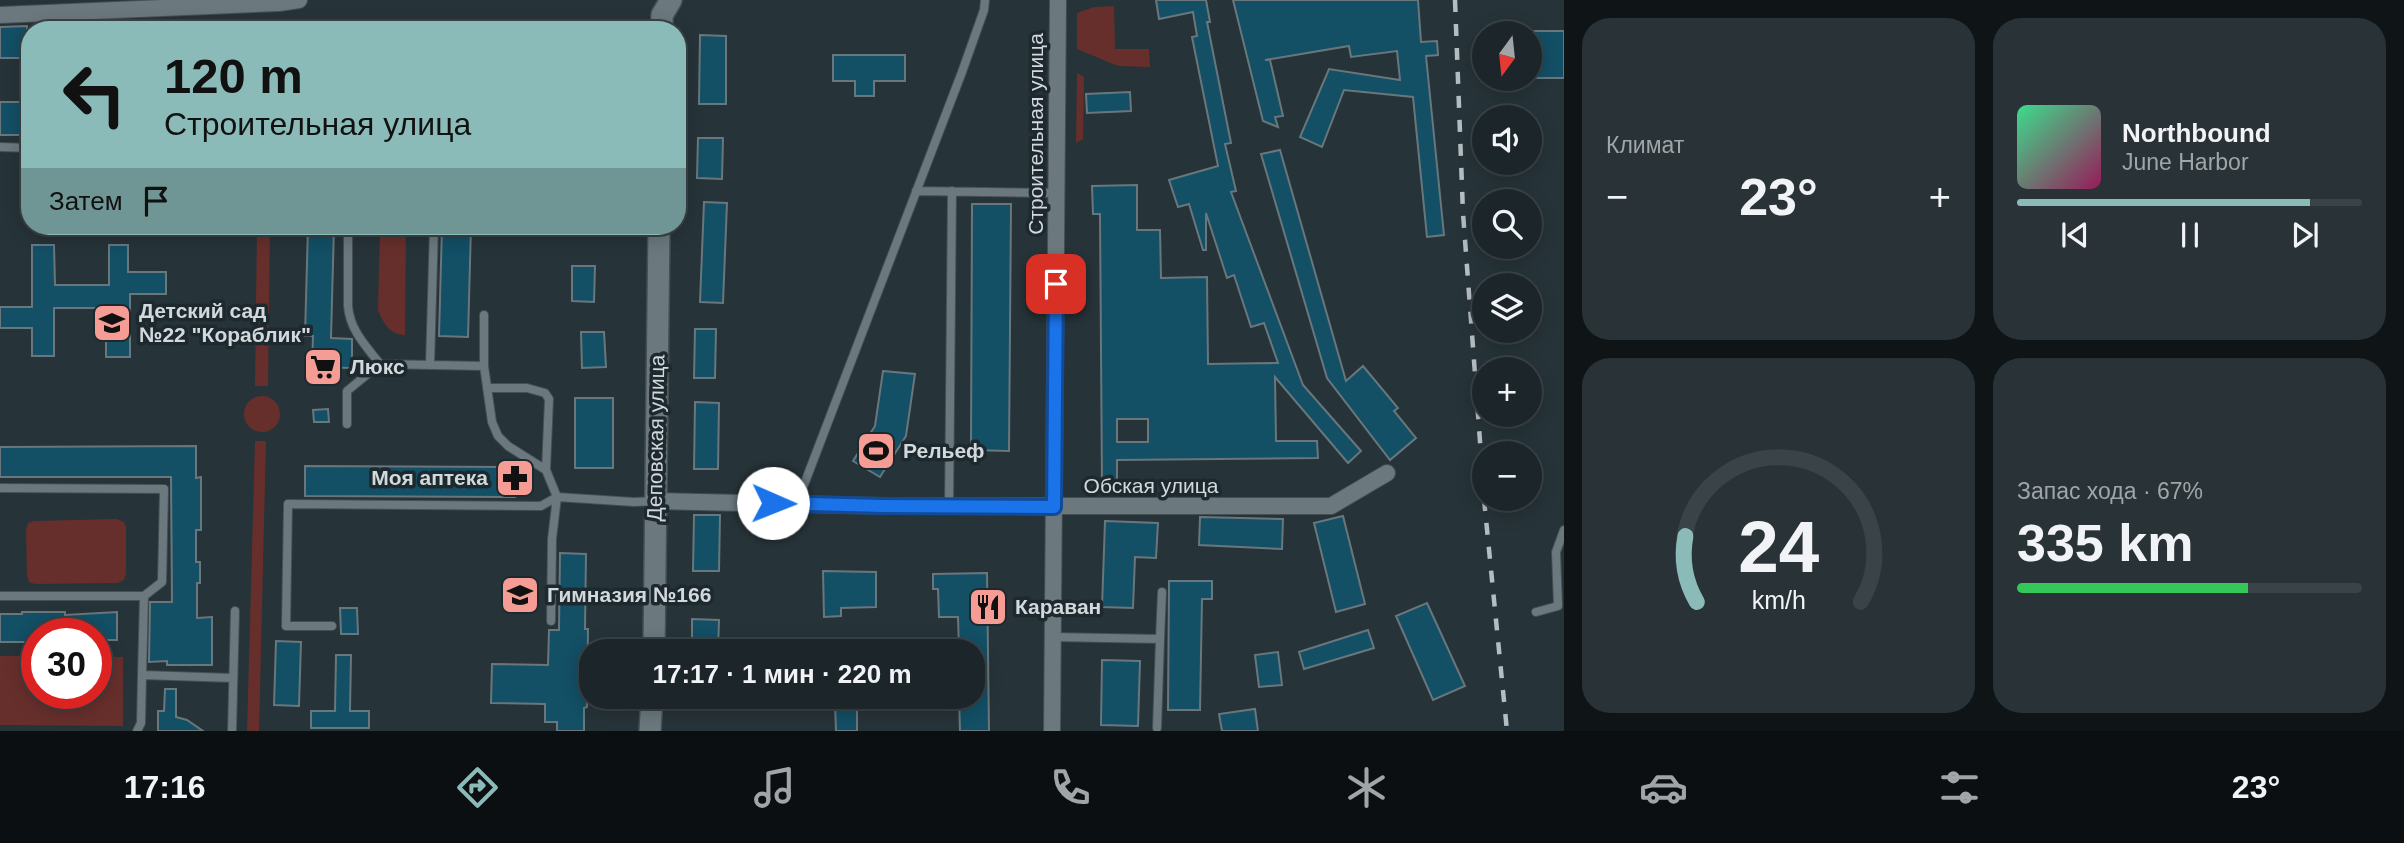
<!DOCTYPE html>
<html lang="ru">
<head>
<meta charset="utf-8">
<style>
  body { margin:0; font-family:Arial,sans-serif; background:#293236; color:#f1f3f6; height:100vh; display:flex; flex-direction:column; font-size:26px; white-space:nowrap }
  * { box-sizing:border-box; margin:0 }
  p { font-size:23px; color:#a0a5a8 }
  .icon { flex:none; width:38px; height:38px; fill:none; stroke:currentColor; stroke-width:2; stroke-linecap:round; stroke-linejoin:round }
  .map { position:relative; flex:1; overflow:hidden }
  .side { display:flex; flex-direction:column; gap:18px; padding:18px; background:#0f1517; width:840px }
  .side>* { flex:none }
  .top-card { position:absolute; left:21px; top:21px; width:665px; height:214px; border-radius:28px; box-shadow:0 4px 18px #0003,0 0 0 2px #3a4347; background:#8bbbb9; color:#111; overflow:hidden }
  .needle { width:46px; rotate:195deg }
  .fabs { position:absolute; left:1472px; top:21px; display:grid; gap:14px }
  .fabs a { display:grid; place-items:center; width:70px; height:70px; border-radius:50%; background:#1c262a; box-shadow:0 4px 18px #0003,0 0 0 2px #3a4347; font-size:35px }
  .speed { position:absolute; left:21px; top:618px; display:flex; gap:14px; font-size:35px; font-weight:700; text-align:center }
  .speed>* { display:grid; place-content:center; width:91px; height:91px; border-radius:50%; background:#1c262a; box-shadow:0 4px 18px #0003,0 0 0 2px #3a4347; line-height:1 }
  .speed .limit { border:10px solid #d22; background:#fff; color:#111 }
  .pin { position:absolute; display:grid; place-items:center; width:60px; height:60px; color:#fff; margin:-30px; border-radius:14px; box-shadow:0 4px 10px #0006 }
  .me { position:absolute; width:77px; margin:-38px; rotate:91deg; stroke-linejoin:round; filter:drop-shadow(0 0 5px #0008) }
  .turn { display:flex; align-items:center; gap:24px; height:147px; padding:0 28px; font-size:32px }
  .turn .icon { width:91px; height:91px; stroke-width:2.5 }
  .turn b { display:block; font-size:49px; line-height:60px }
  .then { display:flex; align-items:center; height:66px; padding:0 28px; background:#0003; gap:14px; font-size:26px }
  .big { font-size:52px; font-weight:700; line-height:1.1 }
  .side .tile { flex:1; display:flex; flex-direction:column; justify-content:center; gap:10px; min-width:0; padding:0 24px; border-radius:28px; background:#293236 }
  .side .dial { align-items:center; gap:0 }
  .dial svg { height:182px; overflow:visible; fill:none; stroke:#3a4347; stroke-width:7; stroke-linecap:round; text-anchor:middle }
  .dial text { fill:#f1f3f6; stroke:none }
  .song { display:flex; align-items:center; gap:21px }
  .cover { width:84px; height:84px; border-radius:10px; background:linear-gradient(135deg,hsl(150 70% 55%),hsl(330 70% 35%)) }
  .played { height:7px; border-radius:4px; background:linear-gradient(90deg,#8bbbb9 85%,#3a4347 85%) }
  .keys { display:flex; justify-content:space-around; direction:ltr }
  .heat { display:flex; justify-content:space-between; align-items:center; font-size:38px; direction:ltr }
  .charge { height:10px; border-radius:5px; background:linear-gradient(90deg,#34c759 67%,#3a4347 0) }
  .side .tiles { flex:1; display:grid; gap:18px; grid-template-columns:repeat(2,1fr) }
  .trip { position:absolute; left:579px; top:639px; width:406px; height:70px; border-radius:28px; background:#1c262a; box-shadow:0 4px 18px #0003,0 0 0 2px #3a4347; font-weight:700; line-height:70px; text-align:center }
  .tabs { display:flex; height:112px; justify-content:space-around; align-items:center; background:#0b0f11; color:#a0a5a8 }
  .tabs .icon { width:49px; height:49px }
  .tabs .active { color:#8bbbb9 }
  .tabs b { font-size:32px; color:#f1f3f6 }
  main { display:flex; flex:1; min-height:0 }
  .map>svg:first-child { display:block }
</style>
</head>
<body>
<main>
<div class="map">
<svg width="1564" height="731" viewBox="0 0 1564 731">
  <rect width="100%" height="100%" fill="#263338"/>
  <!-- green -->
  <path fill="#672f2c" d="M1114,6l1,43h34l1,18 -32,-1 -41,-17v-36l17,-6z
    M1077,73l7,4 -1,62 -7,4z
    M257,226h13l-2,160h-13z
    M380,226h26l-1,109c-15,0 -22,-12 -27,-25z
    M244 414a18 18 0 1 1 36 0a18 18 0 1 1-36 0Z
    M255,441h11l-7,290h-12z
    M117,519l7,3 2,5v47l-2,6 -7,3 -82,1 -6,-2 -2,-7 -1,-45 2,-7 6,-2z
    M0,656h37v37h59v-36h27v69l-123,-1z"/>
  <!-- building -->
  <path fill="#134f65" stroke="#69777d" stroke-width="2" fill-rule="evenodd" d="M1156,0h50l4,22h-3l24,121 -6,1 11,47 -5,1 72,193 58,66 -13,12 -73,-86 1,64h41l1,17 -201,2v25h-15l-2,-271h-7l-1,-28 45,-1v45h23l1,48 46,-1 1,87 70,-1 -14,-40 -13,4 -17,-52 -7,3 -21,-65v37h-3l-14,-46 -11,3 -9,-27 49,-14 -26,-129 5,-1 -4,-24 -34,7zM1117,419h31v23h-31z
    M1233,0h185l3,42 16,-1 1,14 -12,1 18,179 -17,2 -14,-140 -69,-7 -22,57 -22,-10 29,-68 71,11 -3,-29 -46,6 -2,-11 -84,14h5l13,56 -8,1 3,10 -15,-6z
    M27,26l1,32h-28v-31z
    M1530,31h34v47h-34z
    M700,35l26,1v68h-27z
    M833,55h72v26h-31v15h-19v-15h-22z
    M1130,92l1,19 -44,2 -1,-19z
    M0,102h30v33h-30z
    M698,138h25l-1,41 -25,-1z
    M1280,150l66,231 17,-15 35,42 -4,3 22,27 -26,22 -63,-82 -66,-224z
    M704,202l23,1 -4,100 -23,-1z
    M972,204h39l-2,247 -38,-1z
    M308,226h26l-3,112 21,1v29l-40,-1 1,-31h-8z
    M442,226h29l-3,111 -29,-1z
    M32,245h22l1,40h54v-40h19v27h38v22h-36v63h-24v-49h-52v48h-22v-28h-32v-21h32z
    M572,266h23l-1,36 -22,-1z
    M695,329h21l-1,49h-21z
    M581,332h23l2,35 -24,1z
    M883,371l32,3 -9,62 -26,41 -27,-16 22,-35z
    M575,398h38v70h-38z
    M695,402l24,1 -1,66h-24z
    M328,409l1,13h-15l-1,-12z
    M196,446v32l5,-1v53h-5v32h4v21h-3v35l15,-1v48h-45v-4l-18,1 1,-60h22l-1,-125h-171v-30z
    M305,466l210,1v30l-210,-1z
    M694,515h26l-1,56h-26z
    M1343,516l22,88 -29,8 -22,-89z
    M1200,517l83,2 -1,30 -83,-4z
    M1105,521l53,2 -2,35 -21,-1 -2,51 -31,-1z
    M560,553l26,1 -1,75h3l-1,78 -3,1v23h-27v-9h-12v-18l-54,-1 1,-39 56,1 1,-35h10z
    M823,571l53,1v35l-35,1v8l-17,1z
    M987,573l2,158h-29l-1,-35h14v-45h-14l-1,-34h-19l-1,-28h-5v-15z
    M1169,581h43v18h-10l-2,111h-32z
    M1427,603l38,83 -32,14 -37,-84z
    M340,608h17l1,26h-17z
    M22,612h43v3l52,-3v28h-21v-6h-59v5h-7v3h-30v-28h22z
    M692,619l27,1 -1,31h-26z
    M1368,630l6,18 -70,21 -5,-17z
    M276,641l25,1 -2,64 -25,-1z
    M1278,652l4,33 -23,2 -4,-32z
    M336,655h15l-1,56h19v17h-58v-17h24z
    M1102,660l38,1 -2,65 -37,-1z
    M165,689h11v28l11,3 16,11h-45v-20h6z
    M835,703h22v28h-21z
    M1255,709l3,22h-36l-3,-17z"/>
  <g fill="none" stroke-linecap="round" stroke-linejoin="round">
    <defs>
      <path id="lane" d="M0,147l30,1
        M916,191l141,2
        M348,226v80c2,24 17,39 32,58l104,2 8,56 6,14 10,10 38,24 11,27 -5,42 -1,82
        M484,315v51
        M430,365l4,-139
        M487,388h40l18,5 4,6 -3,71
        M347,424v-33l33,-27
        M0,488l164,1 -2,93 -18,14 -2,79
        M797,503l165,-431 22,-62 1,-10
        M949,507l3,-316
        M0,596h144
        M1536,612l22,-6 -2,-54 8,-22
        M332,626h-46l2,-122 253,2 16,-9 77,5 21,-1
        M1053,637l107,2 -3,89
        M1160,639l2,-47
        M137,731l4,-8 1,-48 91,3
        M232,731l3,-120"/>
      <path id="street" d="M0,15l279,-12 20,-3
        M655,501l228,5h448l56,-33
        M1052,731l6,-731"/>
      <path id="secondary" d="M662,30v-15l9,-15
        M654,651l5,-425
        M650,731l2,-35"/>
    </defs>
    <!-- lane casing -->
    <use href="#lane" stroke="#454f54" stroke-width="10"/>
    <!-- street casing -->
    <use href="#street" stroke="#454f54" stroke-width="18"/>
    <!-- secondary casing -->
    <use href="#secondary" stroke="#454f54" stroke-width="24"/>
    <!-- lane -->
    <use href="#lane" stroke="#6b797f" stroke-width="8"/>
    <!-- street -->
    <use href="#street" stroke="#6b797f" stroke-width="16"/>
    <!-- secondary -->
    <use href="#secondary" stroke="#6b797f" stroke-width="21"/>
    <!-- rail -->
    <path stroke="#b4bdc1" stroke-width="4.5" stroke-dasharray="12 12" stroke-linecap="butt" d="M1455,0l8,213 21,282
      M1484,499l23,232"/>
  </g>
  <g fill="none" stroke-linecap="round" stroke-linejoin="round">
    <defs>
      <path id="route" d="M773,503l110,3 171,1 2,-223"/>
    </defs>
    <!-- route casing -->
    <use href="#route" stroke="#114b97" stroke-width="18"/>
    <!-- route -->
    <use href="#route" stroke="#1a73e8" stroke-width="12"/>
  </g>
  <!-- icons -->
  <defs>
    <symbol id="school-square" viewBox="-11 -11 22 22"><rect x="-9" y="-9" width="18" height="18" rx="4" fill="#f59c95" stroke="#1d292e"/><path d="M0-5L7-2L0 1L-7-2ZM-4 1L0 2.5L4 1V4Q0 6-4 4Z" fill="#111"/></symbol>
    <symbol id="supermarket-square" viewBox="-11 -11 22 22"><rect x="-9" y="-9" width="18" height="18" rx="4" fill="#f59c95" stroke="#1d292e"/><path d="M-6-5.5h2.5l.6 2H6L4.5 2H-2.5L-4.4-4H-6ZM-1.5 3.2a1.3 1.3 0 1 0 .1 0ZM3 3.2a1.3 1.3 0 1 0 .1 0Z" fill="#111"/></symbol>
    <symbol id="stadium-square" viewBox="-11 -11 22 22"><rect x="-9" y="-9" width="18" height="18" rx="4" fill="#f59c95" stroke="#1d292e"/><path d="M0-5a6.5 5 0 1 0 0 10a6.5 5 0 1 0 0-10ZM-3.5-1.8h7v3.6h-7Z" fill="#111"/></symbol>
    <symbol id="pharmacy-square" viewBox="-11 -11 22 22"><rect x="-9" y="-9" width="18" height="18" rx="4" fill="#f59c95" stroke="#1d292e"/><path d="M-2-6h4v4h4v4h-4v4h-4v-4h-4v-4h4Z" fill="#111"/></symbol>
    <symbol id="restaurant-square" viewBox="-11 -11 22 22"><rect x="-9" y="-9" width="18" height="18" rx="4" fill="#f59c95" stroke="#1d292e"/><path d="M-5-6h1v4h1v-4h1v4h1v-4h1v5L-1.5 .5V6h-2V.5L-5-1ZM5-6V6H3V1.5H1.5Q1.5-4 5-6Z" fill="#111"/></symbol>
  </defs>
  <g fill-rule="evenodd">
    <use href="#school-square" x="90" y="301" width="44" height="44"/>
    <use href="#supermarket-square" x="301" y="345" width="44" height="44"/>
    <use href="#stadium-square" x="854" y="429" width="44" height="44"/>
    <use href="#pharmacy-square" x="493" y="456" width="44" height="44"/>
    <use href="#school-square" x="498" y="573" width="44" height="44"/>
    <use href="#restaurant-square" x="966" y="585" width="44" height="44"/>
  </g>
  <g text-anchor="middle" stroke-width="7" stroke-linejoin="round" paint-order="stroke">
    <!-- street labels -->
    <g font-size="21" fill="#d1d9dc" stroke="#1d292e">
      <text transform="translate(1036 134) rotate(-90)" y="7">Строительная улица</text>
      <text transform="translate(656 438) rotate(-89)" y="7">Деповская улица</text>
      <text x="1151" y="493">Обская улица</text>
    </g>
    <!-- poi labels -->
    <g font-size="21" font-weight="bold" fill="#d1d9dc" stroke="#1d292e" text-anchor="start">
      <text x="139" y="318">Детский сад<tspan x="139" dy="24">№22 "Кораблик"</tspan></text>
      <text x="350" y="374">Люкс</text>
      <text x="903" y="458">Рельеф</text>
      <text x="488" y="485" text-anchor="end">Моя аптека</text>
      <text x="547" y="602">Гимназия №166</text>
      <text x="1015" y="614">Караван</text>
    </g>
  </g>
</svg>
<div class="fabs">
<a><svg class="needle" viewBox="-14 -14 28 28"><path d="M0-13l5 13h-10z" fill="#e53935"/><path d="M0 13l5-13h-10z" fill="#a0a5a8"/></svg></a>
<a><svg class="icon" aria-label="sound" viewBox="0 0 24 24"><path d="M4 9h4l5-4v14l-5-4H4zM17 9q2 3 0 6"/></svg></a>
<a><svg class="icon" aria-label="search" viewBox="0 0 24 24"><circle cx="10" cy="10" r="6"/><path d="M15 15l6 6"/></svg></a>
<a><svg class="icon" aria-label="layers" viewBox="0 0 24 24"><path d="M12 4l9 5-9 5-9-5zM3 14l9 5 9-5"/></svg></a>
<a>+</a>
<a>−</a>
</div>
<div class="speed"><div class="limit">30</div></div>
<div class="pin" style="left:1056px;top:284px;background:#d93025"><svg class="icon" aria-label="arrive" viewBox="0 0 24 24"><path d="M6 21V4h12l-3 4 3 4H6"/></svg></div>
<svg class="me" style="left:773px;top:503px" viewBox="-20 -20 40 40"><circle r="19" fill="#fff"/><path d="M0-13L10 11 0 6-10 11z" fill="#1a73e8"/></svg>
<div class="trip">17:17 · 1 мин · 220 m</div>
<div class="top-card">
<div class="turn"><svg class="icon" aria-label="left" viewBox="0 0 24 24"><path d="M17 20v-9H6M10 6l-5 5 5 5"/></svg><div><b>120 m</b>Строительная улица</div></div>
<div class="then">Затем<svg class="icon" aria-label="arrive" viewBox="0 0 24 24"><path d="M6 21V4h12l-3 4 3 4H6"/></svg></div>
</div>
</div>
<section class="side">
<div class="tiles">
<div class="tile"><p>Климат</p>
<div class="heat"><a>−</a><b class="big">23°</b><a>+</a></div>
</div>
<div class="tile">
<div class="song"><i class="cover"></i><div><b>Northbound</b><p>June Harbor</p></div></div>
<div class="played"></div>
<div class="keys"><svg class="icon" aria-label="previous" viewBox="0 0 24 24"><path d="M18 5L8 12l10 7zM5 5v14"/></svg><svg class="icon" aria-label="pause" viewBox="0 0 24 24"><path d="M8 5v14M16 5v14"/></svg><svg class="icon" aria-label="next" viewBox="0 0 24 24"><path d="M6 5l10 7-10 7zM19 5v14"/></svg></div>
</div>
<div class="tile dial"><svg viewBox="0 0 100 80">
<path d="M14 69A42 42 0 1 1 86 69"/>
<path d="M14 69A42 42 0 0 1 9 40" stroke="#8bbbb9"/>
<text x="50" y="56" font-size="32" font-weight="700">24</text>
<text x="50" y="72" font-size="11">km/h</text>
</svg></div>
<div class="tile"><p>Запас хода · 67%</p><b class="big">335 km</b><div class="charge"></div></div>
</div>
</section>
</main>
<nav class="tabs">
<b>17:16</b>
<svg class="icon active" aria-label="directions" viewBox="0 0 24 24"><path d="M12 3l9 9-9 9-9-9zM9 14v-3h6M13 9l2 2-2 2"/></svg>
<svg class="icon" aria-label="music" viewBox="0 0 24 24"><path d="M9 18V5l10-2v13"/><circle cx="6" cy="18" r="3"/><circle cx="16" cy="16" r="3"/></svg>
<svg class="icon" aria-label="phone" viewBox="0 0 24 24"><path d="M5 4h4l2 5-3 2q2 4 5 5l2-3 5 2v4C11 20 4 13 5 4z"/></svg>
<svg class="icon" aria-label="climate" viewBox="0 0 24 24"><path d="M12 3v18M4 7l16 10M4 17L20 7"/></svg>
<svg class="icon" aria-label="car" viewBox="0 0 24 24"><path d="M5 17H2v-5l4-1 3-4h7l3 4 3 1v5h-3M9 17h6M6 11h13"/><circle cx="7" cy="17" r="2"/><circle cx="17" cy="17" r="2"/></svg>
<svg class="icon" aria-label="filters" viewBox="0 0 24 24"><path d="M4 7h16M4 17h16"/><circle cx="9" cy="7" r="2"/><circle cx="15" cy="17" r="2"/></svg>
<b>23°</b>
</nav>
</body>
</html>
